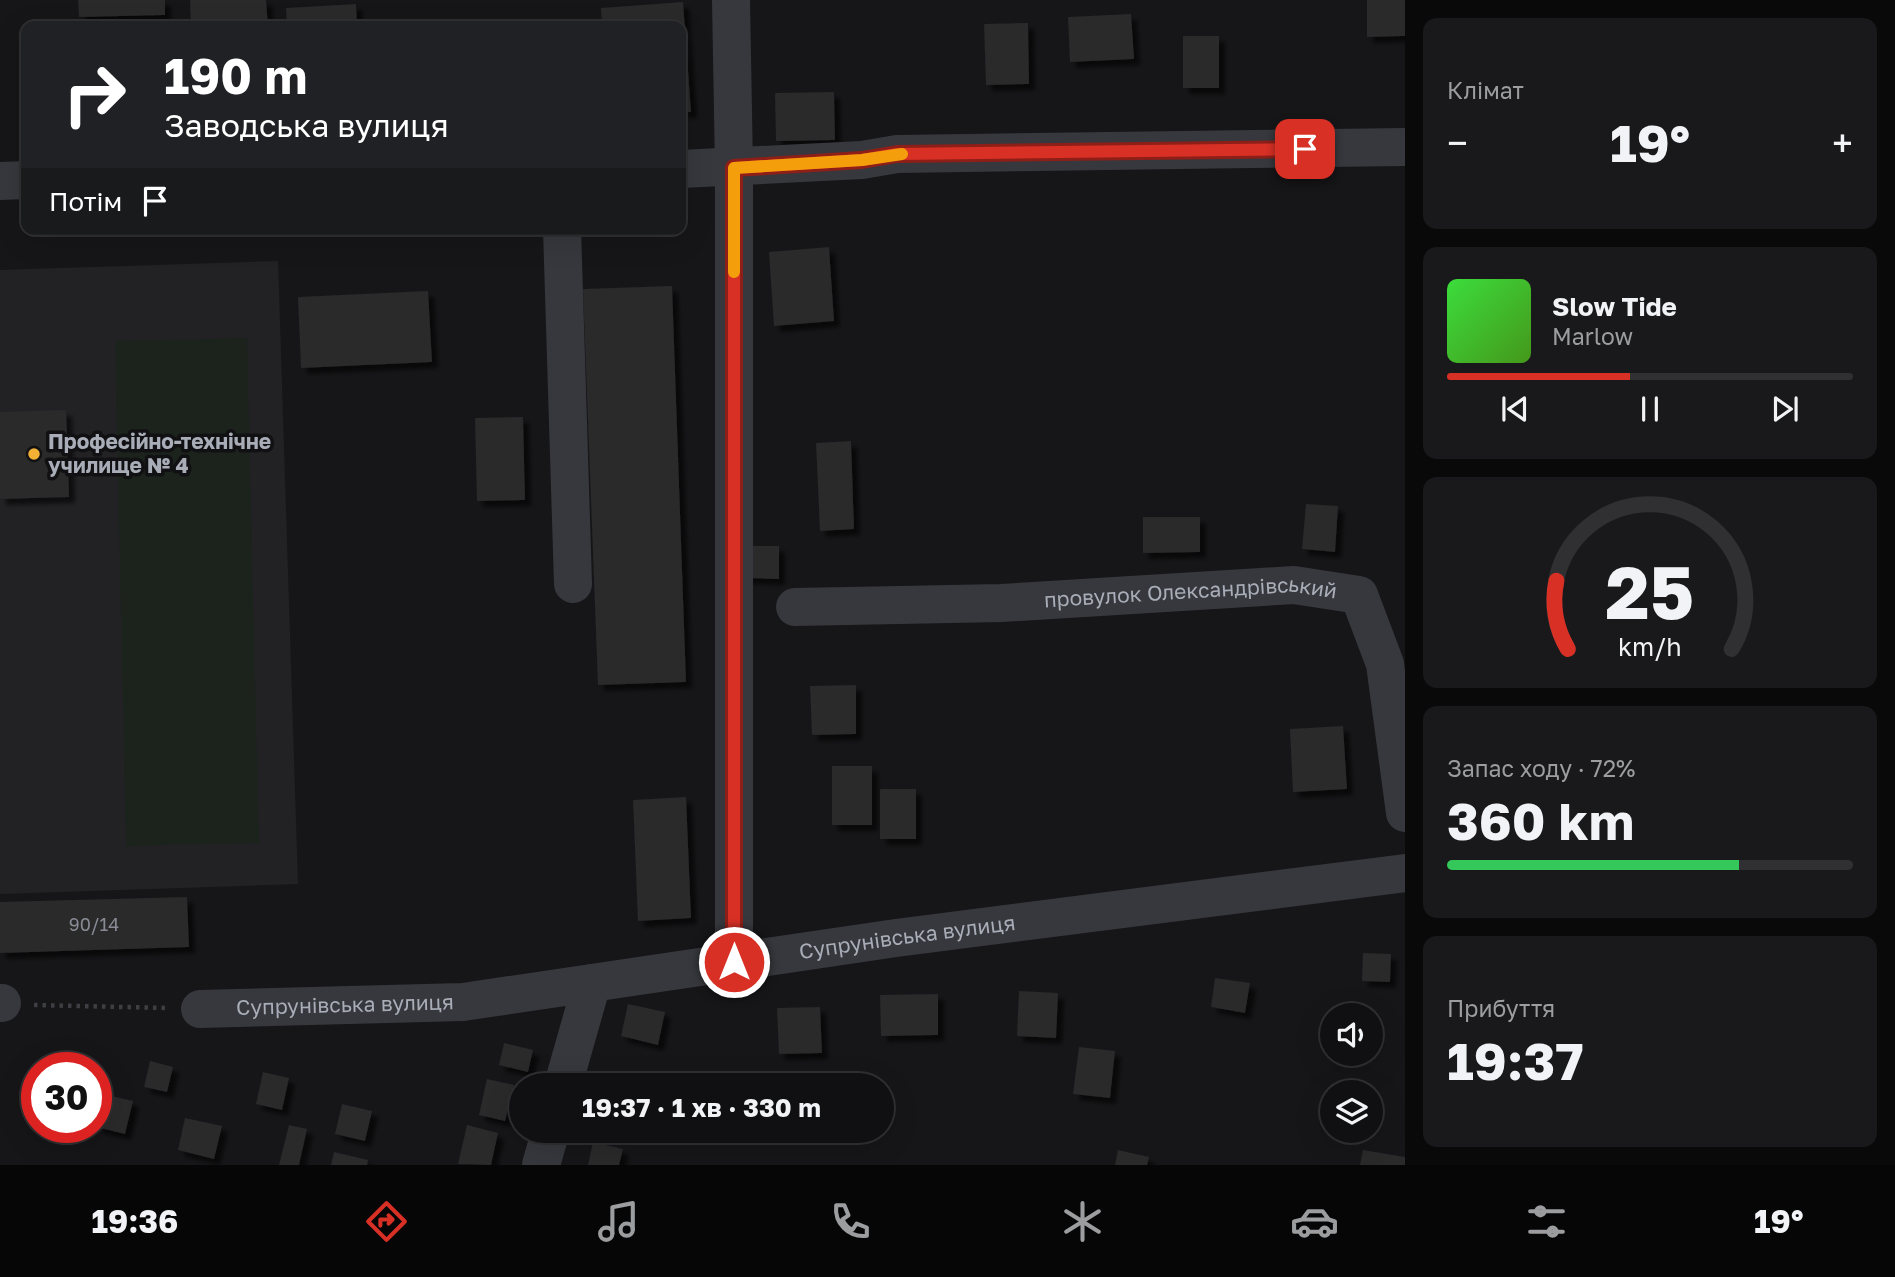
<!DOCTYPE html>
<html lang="uk">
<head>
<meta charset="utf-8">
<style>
  body { margin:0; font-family:"Golos Text",sans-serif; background:#19191b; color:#f1f3f6; height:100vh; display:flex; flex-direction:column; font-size:26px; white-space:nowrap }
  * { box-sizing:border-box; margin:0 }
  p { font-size:23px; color:#9c9d9f }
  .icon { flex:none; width:38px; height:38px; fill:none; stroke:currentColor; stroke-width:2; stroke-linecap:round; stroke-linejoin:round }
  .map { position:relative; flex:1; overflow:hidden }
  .details { display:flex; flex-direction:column; gap:18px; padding:18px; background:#09090a; width:490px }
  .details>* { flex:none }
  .top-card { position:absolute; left:21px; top:21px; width:665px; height:214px; border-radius:14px; box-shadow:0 7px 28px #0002,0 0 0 2px #303032; background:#202124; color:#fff; overflow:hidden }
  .tools { position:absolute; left:1320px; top:1003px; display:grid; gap:14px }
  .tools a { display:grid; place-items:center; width:63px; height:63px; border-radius:50%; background:#101012; box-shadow:0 7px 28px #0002,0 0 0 2px #303032; font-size:35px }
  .speed { position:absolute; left:21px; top:1052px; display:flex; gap:14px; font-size:35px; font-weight:700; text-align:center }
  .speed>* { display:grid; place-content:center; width:91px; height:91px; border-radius:50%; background:#101012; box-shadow:0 7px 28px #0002,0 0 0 2px #303032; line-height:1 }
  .speed .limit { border:10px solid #d22; background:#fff; color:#111 }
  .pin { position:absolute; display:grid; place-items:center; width:60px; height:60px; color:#fff; margin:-30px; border-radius:14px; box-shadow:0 4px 10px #0006 }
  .me { position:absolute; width:77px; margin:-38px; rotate:0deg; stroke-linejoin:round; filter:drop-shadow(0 0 5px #0008) }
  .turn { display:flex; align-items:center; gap:24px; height:147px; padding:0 28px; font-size:32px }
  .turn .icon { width:91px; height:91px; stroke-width:2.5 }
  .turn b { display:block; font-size:49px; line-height:60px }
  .then { display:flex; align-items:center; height:66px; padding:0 28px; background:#0003; gap:14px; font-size:26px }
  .big { font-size:52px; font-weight:700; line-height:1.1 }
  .details .card { flex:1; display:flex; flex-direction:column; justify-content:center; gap:10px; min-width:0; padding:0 24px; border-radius:14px; background:#19191b }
  .details .dial { align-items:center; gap:0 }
  .dial svg { height:182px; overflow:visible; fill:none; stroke:#303032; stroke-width:7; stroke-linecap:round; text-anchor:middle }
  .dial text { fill:#f1f3f6; stroke:none }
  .song { display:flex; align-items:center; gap:21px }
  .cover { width:84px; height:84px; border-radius:10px; background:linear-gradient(135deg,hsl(120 70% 55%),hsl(100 70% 35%)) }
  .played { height:7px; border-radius:4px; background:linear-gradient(90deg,#d93025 45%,#303032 45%) }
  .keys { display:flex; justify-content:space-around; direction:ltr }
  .heat { display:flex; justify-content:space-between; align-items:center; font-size:38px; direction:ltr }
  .charge { height:10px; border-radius:5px; background:linear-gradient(90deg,#34c759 72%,#303032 0) }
  .trip { position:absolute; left:509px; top:1073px; width:385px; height:70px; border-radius:35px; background:#101012; box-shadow:0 7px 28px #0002,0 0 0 2px #303032; font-weight:700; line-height:70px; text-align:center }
  .tabs { display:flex; height:112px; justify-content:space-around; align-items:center; background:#060607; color:#9c9d9f }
  .tabs .icon { width:49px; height:49px }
  .tabs .selected { color:#d93025 }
  .tabs b { font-size:32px; color:#f1f3f6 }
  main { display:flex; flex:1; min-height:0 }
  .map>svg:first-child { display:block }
</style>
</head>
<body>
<main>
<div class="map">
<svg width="1405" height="1165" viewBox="0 0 1405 1165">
  <defs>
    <filter id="shadow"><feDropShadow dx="6" dy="6" stdDeviation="2" flood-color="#0009"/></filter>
  </defs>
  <rect width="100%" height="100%" fill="#161618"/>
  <!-- built -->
  <path fill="#222225" d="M278,261l20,623 -298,10v-624z"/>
  <!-- green -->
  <path fill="#1c231d" d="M247,338l12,505 -133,3 -11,-505z"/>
  <!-- building -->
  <path fill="#29292c" filter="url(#shadow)" d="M78,0h87v15l-86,2z
    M190,0h76l2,26h-77z
    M1367,0h38v36l-38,1z
    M683,2l8,110h-10v-86h-79l-1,-18z
    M356,4l1,22h-70l-1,-18z
    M1131,14l3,45 -64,3 -2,-45z
    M1028,23l1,61 -43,1 -2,-61z
    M1183,36h36v52h-36z
    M834,92l1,48 -59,1 -1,-48z
    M829,247l5,74 -60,5 -5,-74z
    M672,286l14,396 -88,3 -15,-396z
    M428,291l4,71 -131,6 -3,-71z
    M66,410l3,87 -69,2v-87z
    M523,417l2,83 -48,1 -2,-83z
    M851,441l3,88 -34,2 -4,-88z
    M1306,504l32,2 -3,46 -33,-3z
    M1143,517h57v35l-57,1z
    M745,546h34v33l-35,-1z
    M856,685v49l-44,1 -2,-49z
    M1343,726l4,63 -54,3 -3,-63z
    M832,766h40v59h-40z
    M880,789h36v50h-36z
    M686,797l5,121 -53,3 -5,-121z
    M187,897l2,50 -189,6v-51z
    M1363,953l28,1 -1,28 -28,-1z
    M1215,978l35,5 -5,30 -34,-6z
    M1019,991l39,2 -2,45 -39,-2z
    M938,994v41l-57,1 -1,-41z
    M628,1004l37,8 -7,33 -37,-9z
    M820,1007l2,46 -43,1 -2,-46z
    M504,1043l29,7 -5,22 -29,-7z
    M1079,1047l36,4 -5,47 -37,-4z
    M150,1061l23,6 -6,25 -23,-5z
    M263,1072l26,6 -7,32 -26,-6z
    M612,1072l34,8 -1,5h-36z
    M487,1079l27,6 -9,36 -26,-6z
    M103,1094l30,7 -8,33 -29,-7z
    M342,1104l30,7 -7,30 -30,-7z
    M185,1118l37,8 -8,33 -36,-9z
    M289,1125l18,4 -8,36h-20z
    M467,1125l31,8 -7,32 -33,-1z
    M593,1142l30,7 -4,16h-31z
    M1118,1150l31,7 -2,8h-32z
    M1363,1150l42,7v8h-45z
    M334,1152l34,8 -1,5h-36z"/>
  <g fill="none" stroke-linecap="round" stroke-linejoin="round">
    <!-- path -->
    <path stroke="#3d3f44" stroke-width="4.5" stroke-dasharray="3.5 5" stroke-linecap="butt" d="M34,1005l135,3"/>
    <!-- minor -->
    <g stroke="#37383d" stroke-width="38">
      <path d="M731,0l3,168v794"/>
      <path d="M681,169l181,-9 35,-6 508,-7"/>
      <path d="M0,181l26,-1"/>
      <path d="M562,229l11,355"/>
      <path id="s1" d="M795,607l207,-4 292,-18 65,10 26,69 20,149"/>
      <path d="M0,1003h2"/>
      <path id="s2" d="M200,1009l263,-7 433,-64 509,-65"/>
      <path d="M563,1085l29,-102"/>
      <path d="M541,1165l10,-35"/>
    </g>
  </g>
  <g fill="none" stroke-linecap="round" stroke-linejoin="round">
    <defs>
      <path id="route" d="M734,962v-794l128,-8 35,-6 408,-5"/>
    </defs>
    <!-- route casing -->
    <use href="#route" stroke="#8d1f18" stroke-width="18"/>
    <!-- route -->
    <use href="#route" stroke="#d93025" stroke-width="12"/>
    <!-- slow -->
    <path stroke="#f59e0b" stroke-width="12" d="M734,272v-104l128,-8 40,-6"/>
  </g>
  <!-- markers -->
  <circle fill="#f2b134" stroke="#111113" stroke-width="2.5" cx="34" cy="454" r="7"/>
  <g text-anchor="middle" stroke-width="7" stroke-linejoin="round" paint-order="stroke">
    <!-- number labels -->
    <g font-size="18" fill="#888b94">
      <text x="94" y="931">90/14</text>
    </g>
    <!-- poi labels -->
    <g font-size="21" font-weight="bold" fill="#a8adb8" stroke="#111113" text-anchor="start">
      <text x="48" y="449">Професійно-технічне<tspan x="48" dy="24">училище № 4</tspan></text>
    </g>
    <!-- street labels -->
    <g font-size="21" fill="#a8adb8" stroke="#111113">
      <text dy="7" stroke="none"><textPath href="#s1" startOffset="396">провулок Олександрівський</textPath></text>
      <text dy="7" stroke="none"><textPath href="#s2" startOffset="712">Супрунівська вулиця</textPath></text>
      <text dy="7" stroke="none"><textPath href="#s2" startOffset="145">Супрунівська вулиця</textPath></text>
    </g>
  </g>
</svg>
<div class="tools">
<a><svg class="icon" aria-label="sound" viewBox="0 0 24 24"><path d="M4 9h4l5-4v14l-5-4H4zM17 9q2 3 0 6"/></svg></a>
<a><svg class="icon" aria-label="layers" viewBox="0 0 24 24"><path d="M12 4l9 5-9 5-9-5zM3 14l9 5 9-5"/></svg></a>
</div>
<div class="speed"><div class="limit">30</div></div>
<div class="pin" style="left:1305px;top:149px;background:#d93025"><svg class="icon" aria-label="arrive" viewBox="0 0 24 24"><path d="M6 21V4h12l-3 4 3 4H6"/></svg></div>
<svg class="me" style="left:734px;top:962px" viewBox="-20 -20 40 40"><circle r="17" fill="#d93025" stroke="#fff" stroke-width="3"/><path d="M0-11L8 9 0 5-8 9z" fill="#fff"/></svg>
<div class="trip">19:37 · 1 хв · 330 m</div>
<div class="top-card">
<div class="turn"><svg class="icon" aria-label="right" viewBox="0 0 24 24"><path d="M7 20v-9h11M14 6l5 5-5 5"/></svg><div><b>190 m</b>Заводська вулиця</div></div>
<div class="then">Потім<svg class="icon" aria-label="arrive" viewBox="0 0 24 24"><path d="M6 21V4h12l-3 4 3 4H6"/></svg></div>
</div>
</div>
<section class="details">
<div class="card"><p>Клімат</p>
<div class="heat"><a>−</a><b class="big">19°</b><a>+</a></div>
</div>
<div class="card">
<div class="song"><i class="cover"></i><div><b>Slow Tide</b><p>Marlow</p></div></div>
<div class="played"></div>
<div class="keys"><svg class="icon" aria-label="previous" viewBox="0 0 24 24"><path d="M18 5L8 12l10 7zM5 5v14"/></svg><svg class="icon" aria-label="pause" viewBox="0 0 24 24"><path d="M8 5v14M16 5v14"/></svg><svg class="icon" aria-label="next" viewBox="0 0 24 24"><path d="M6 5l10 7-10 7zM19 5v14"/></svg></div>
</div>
<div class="card dial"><svg viewBox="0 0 100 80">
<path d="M14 69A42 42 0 1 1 86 69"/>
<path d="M14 69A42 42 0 0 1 9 39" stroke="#d93025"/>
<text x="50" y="56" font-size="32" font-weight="700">25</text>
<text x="50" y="72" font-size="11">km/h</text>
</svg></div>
<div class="card"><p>Запас ходу · 72%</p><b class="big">360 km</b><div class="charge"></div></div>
<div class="card"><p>Прибуття</p><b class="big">19:37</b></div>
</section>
</main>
<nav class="tabs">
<b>19:36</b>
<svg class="icon selected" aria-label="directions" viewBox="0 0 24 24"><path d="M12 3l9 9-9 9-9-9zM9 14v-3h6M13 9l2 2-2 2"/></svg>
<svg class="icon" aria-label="music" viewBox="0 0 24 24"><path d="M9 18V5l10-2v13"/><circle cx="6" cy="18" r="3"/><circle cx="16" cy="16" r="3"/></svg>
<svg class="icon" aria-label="phone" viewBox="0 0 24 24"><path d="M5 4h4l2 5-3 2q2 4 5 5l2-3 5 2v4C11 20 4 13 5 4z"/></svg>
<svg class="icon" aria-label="climate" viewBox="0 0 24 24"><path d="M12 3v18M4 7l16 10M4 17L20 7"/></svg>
<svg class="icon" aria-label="car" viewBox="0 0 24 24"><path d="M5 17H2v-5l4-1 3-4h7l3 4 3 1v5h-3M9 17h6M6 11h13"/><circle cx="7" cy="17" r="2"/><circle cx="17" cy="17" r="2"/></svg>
<svg class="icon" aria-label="filters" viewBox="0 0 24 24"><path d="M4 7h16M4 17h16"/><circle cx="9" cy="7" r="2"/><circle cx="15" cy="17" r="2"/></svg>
<b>19°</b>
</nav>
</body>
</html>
